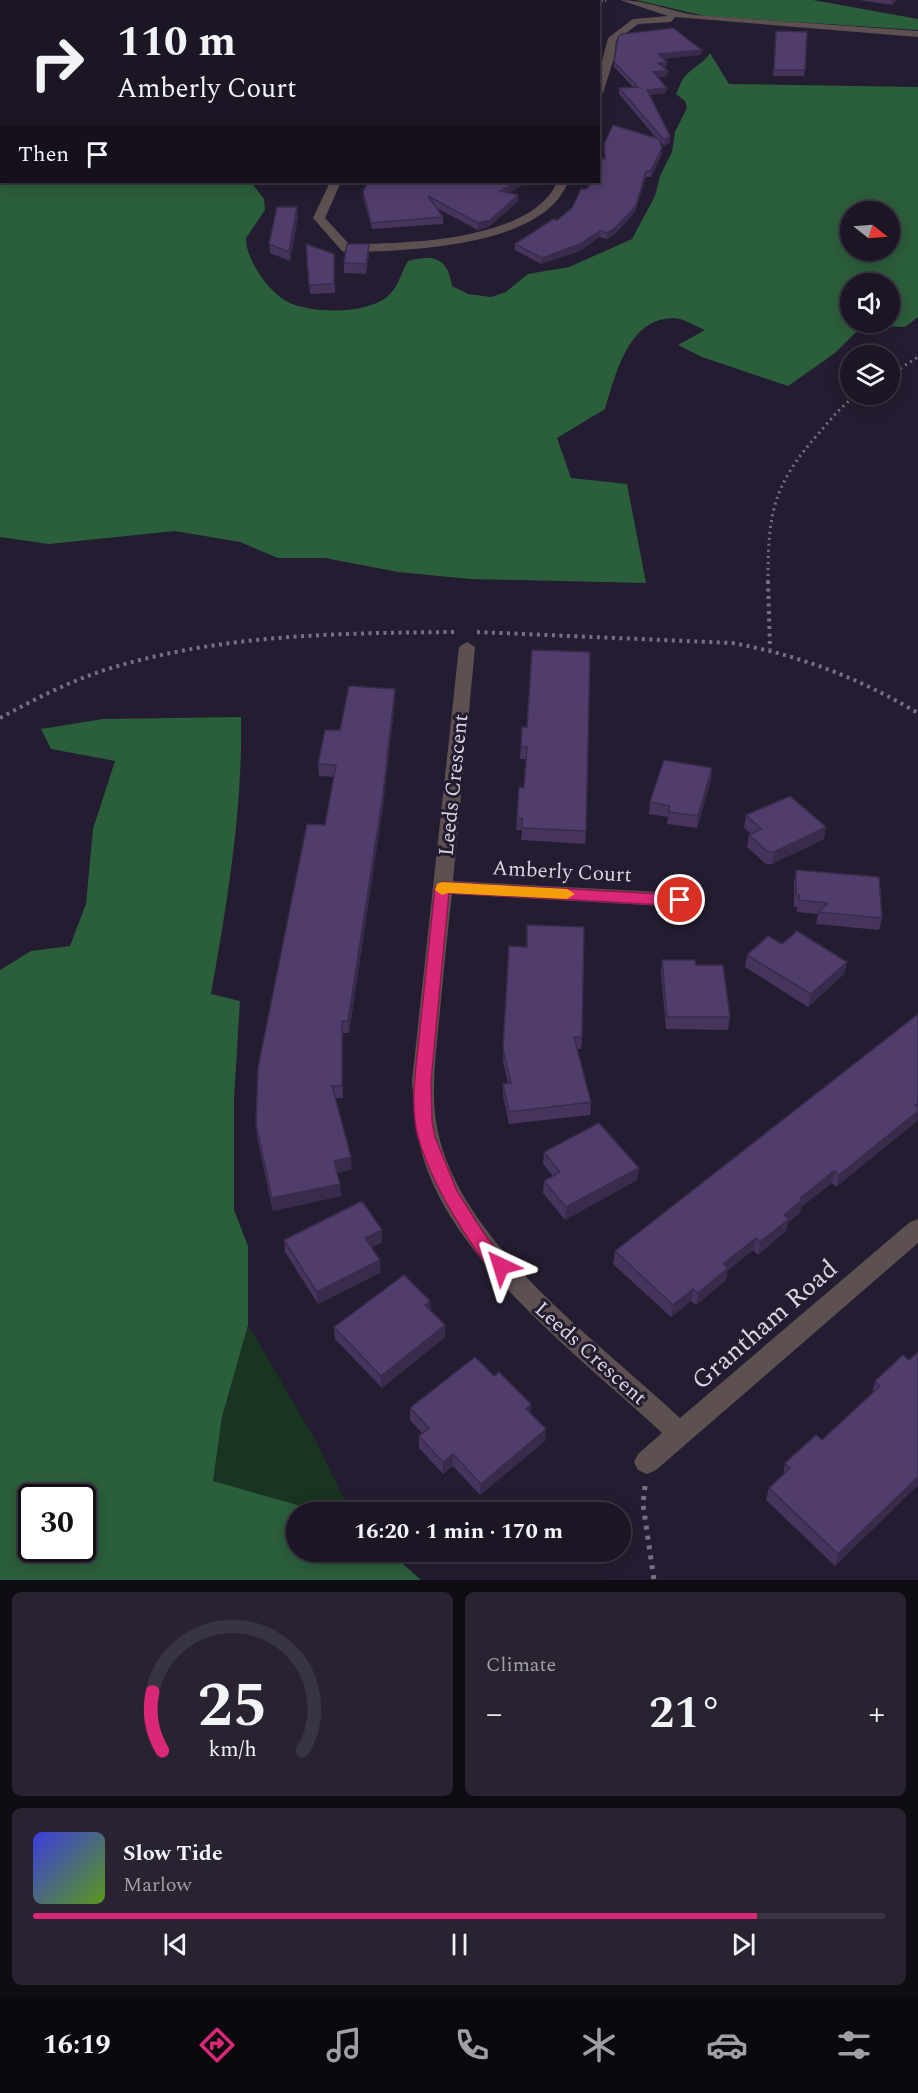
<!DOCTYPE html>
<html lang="en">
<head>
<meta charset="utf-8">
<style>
  body { margin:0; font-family:Spectral,serif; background:#282231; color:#f1f3f6; height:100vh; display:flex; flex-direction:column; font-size:22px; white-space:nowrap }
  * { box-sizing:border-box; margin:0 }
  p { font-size:20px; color:#a09fa6 }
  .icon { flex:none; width:33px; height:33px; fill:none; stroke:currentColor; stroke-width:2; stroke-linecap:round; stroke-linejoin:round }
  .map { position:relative; height:1580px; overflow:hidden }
  .drawer { display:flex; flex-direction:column; gap:12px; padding:12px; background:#0f0c14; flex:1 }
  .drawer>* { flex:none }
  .banner { position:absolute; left:0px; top:0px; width:600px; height:183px; box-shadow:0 3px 15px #0003,0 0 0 2px #393441; background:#1b1524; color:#f1f3f6; overflow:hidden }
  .needle { width:39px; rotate:107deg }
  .tools { position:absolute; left:840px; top:201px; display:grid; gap:12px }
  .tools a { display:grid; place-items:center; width:60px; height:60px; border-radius:50%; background:#1b1524; box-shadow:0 3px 15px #0003,0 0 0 2px #393441; font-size:30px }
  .speed { position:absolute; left:18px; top:1484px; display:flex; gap:12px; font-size:30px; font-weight:700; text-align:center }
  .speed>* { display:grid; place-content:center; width:78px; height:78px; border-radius:50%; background:#1b1524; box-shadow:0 3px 15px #0003,0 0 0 2px #393441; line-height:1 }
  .speed .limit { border:3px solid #111; border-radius:9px; background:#fff; color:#111 }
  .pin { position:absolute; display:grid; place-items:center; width:51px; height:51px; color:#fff; margin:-26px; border:3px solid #fff; border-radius:50%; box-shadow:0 2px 6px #0007 }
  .me { position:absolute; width:66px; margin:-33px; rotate:319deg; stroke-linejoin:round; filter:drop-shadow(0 0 4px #0008) }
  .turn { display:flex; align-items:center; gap:21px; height:126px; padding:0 18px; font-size:27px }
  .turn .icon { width:78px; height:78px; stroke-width:2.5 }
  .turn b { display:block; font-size:42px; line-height:51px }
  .then { display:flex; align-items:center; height:57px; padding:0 18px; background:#0003; gap:12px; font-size:22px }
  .big { font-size:45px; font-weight:700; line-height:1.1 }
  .drawer .card { flex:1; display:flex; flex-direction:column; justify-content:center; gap:9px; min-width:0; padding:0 21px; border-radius:9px; background:#282231 }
  .drawer .dial { align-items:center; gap:0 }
  .dial svg { height:156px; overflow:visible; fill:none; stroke:#393441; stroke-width:7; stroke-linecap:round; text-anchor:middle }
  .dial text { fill:#f1f3f6; stroke:none }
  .song { display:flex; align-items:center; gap:18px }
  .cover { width:72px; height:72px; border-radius:9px; background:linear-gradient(135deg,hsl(240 70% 55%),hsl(90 70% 35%)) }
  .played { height:6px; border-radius:3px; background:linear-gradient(90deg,#db2777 85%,#393441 85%) }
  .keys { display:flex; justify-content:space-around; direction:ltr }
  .heat { display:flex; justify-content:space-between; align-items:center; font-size:33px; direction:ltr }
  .drawer .tiles { flex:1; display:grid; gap:12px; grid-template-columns:1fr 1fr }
  .card:last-child { grid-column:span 2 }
  .trip { position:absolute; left:286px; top:1502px; width:345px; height:60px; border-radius:30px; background:#1b1524; box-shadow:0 3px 15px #0003,0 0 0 2px #393441; font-weight:700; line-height:60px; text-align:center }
  .tab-bar { display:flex; height:96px; justify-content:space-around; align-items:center; background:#0b080e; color:#a09fa6 }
  .tab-bar .icon { width:42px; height:42px }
  .tab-bar .active { color:#db2777 }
  .tab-bar b { font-size:27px; color:#f1f3f6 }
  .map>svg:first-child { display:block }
</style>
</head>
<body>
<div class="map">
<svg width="918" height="1580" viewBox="0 0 918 1580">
  <rect width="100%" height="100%" fill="#241c30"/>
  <!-- green -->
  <path fill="#193421" d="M248,1325l68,116 34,71h-28l-109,-31 9,-64z"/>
  <!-- forest -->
  <path fill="#2b5e3b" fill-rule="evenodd" d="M0,0h475l-473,2v180h249l13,17 1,11 -19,28c-1,20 23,55 42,64 23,12 78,12 99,-5 12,-10 13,-23 21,-36 26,-7 40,-3 44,25l16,8 23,3 15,-5 22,-18 41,-7 63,-28 23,-43 5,-20 12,-24 3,-20 12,-24 -2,-7 -9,-7c3,-6 5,-13 9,-18 8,-9 18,-12 25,-23l19,31 189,3v230l-13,10 -42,-2 -28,28 -47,33 -86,-29 -24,-12 27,-15c-9,-3 -22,-12 -31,-12 -46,0 -58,56 -69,91l-48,29 14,40 56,6 19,99 -176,-4 -72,-7 -73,-14h-47l-38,-16 -65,-11 -126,13 -49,-7zM850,212h40v38h-40zM850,284h40v38h-40z
    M636,0h177l105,19v11l-213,-14z
    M241,717c2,93 -14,186 -30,277l29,7 -6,97v112l14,36v79l-26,92 -9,64 109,31h-25v39h91l33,29h-421v-610l31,-19 39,-5 16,-42 7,-75 22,-68 -64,-12 -10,-20 62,-10zM32,1497h50v51h-50z"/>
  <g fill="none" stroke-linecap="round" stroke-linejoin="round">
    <!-- path-far3 -->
    <path stroke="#777081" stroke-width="2" stroke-dasharray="1.5 2" stroke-linecap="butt" d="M475,0l21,2
      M66,2l2,-2
      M598,2l9,-2"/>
    <!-- path-far2 -->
    <path stroke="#777081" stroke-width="3" stroke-dasharray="2 4" stroke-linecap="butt" d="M890,375l28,-18
      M768,582c0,-68 4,-96 51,-149 12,-14 23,-28 39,-39"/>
    <!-- path-far1 -->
    <path stroke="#777081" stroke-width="4" stroke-dasharray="3 4.5" stroke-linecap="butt" d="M768,581l2,68
      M477,632l255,11c67,12 127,35 186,70
      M0,718c35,-19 70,-37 108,-49 113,-35 232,-36 349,-37"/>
    <!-- path -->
    <path stroke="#777081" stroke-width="5" stroke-dasharray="4 6" stroke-linecap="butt" d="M645,1486l-2,18 11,76"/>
    <!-- minor -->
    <path fill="#5d5051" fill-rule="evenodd" d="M620,0c25,0 50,11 75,15l223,16v6l-243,-20 -4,5 -33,2 -22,17 -2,17 -11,35 -5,3v-20l10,-38 25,-19 35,-3z
      M330,182h11l-16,36 24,26c56,0 183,-3 208,-62h11c-25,66 -163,69 -222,70l-4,-1 -29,-33z
      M467,642l8,5 -22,234 227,12 7,2 3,5 -3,5 -7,2 -228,-13c-5,42 -9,85 -13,127 -3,33 -8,67 -3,100 17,117 162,220 244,297l230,-196 8,-3v24l-262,227 -9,4 -9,-4 -4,-8 4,-8 24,-21c-79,-74 -207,-169 -239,-276 -8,-25 -9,-50 -11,-76l47,-434z"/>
  </g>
  <!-- wall -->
  <path fill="#46345c" d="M859,0h38l-5,5z
    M776,31l29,39 -1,6h-31z
    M701,55l-38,4 4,3 -1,5h-2l4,4 -1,5 -10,1 9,16 -16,2 20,47 -6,4 -4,-5 2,7v6l-11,23h-5l-11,35 -19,21 -9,6 -8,-2 -19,14 -39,13 -26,-14v-6l42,-24 15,-12 21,-26 11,-23v-15l53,-5 -38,-45v-6l14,-1 -19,-20v-5z
    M368,182h154v3l-13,8 9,8 -28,25 -12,4 -43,-23 8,10v7l-71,5 -9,-31v-7z
    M298,217l-8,44 -20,-8 -1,-9z
    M306,244l28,10 1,39 -25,1z
    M369,244v10l-3,20 -22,-1v-10z
    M395,700l-12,106 -34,227h-6v65h-8l17,71 -15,4 4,23 -68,15 -16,-74 -1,-13 69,-299 9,-48 -15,-1 -1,-12 22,-34z
    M522,727l64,104 -1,13 -64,-4 1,-10h-6l1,-12 7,-30 2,-29h-6z
    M712,768l-1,12 -14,48 -30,-4 1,-7 -19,-3 1,-12z
    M746,815l80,12 -2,12 -52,25h-6l-19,-17 2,-12 2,-1 -7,-6z
    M796,870l86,48 -3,12 -63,-6 2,-10 -21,-2v-5h-3v-25z
    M782,944l65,18 -3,12 -36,33 -63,-40 2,-12z
    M509,946l73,91 -1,12h-4l14,53 -1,13 -81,9 -6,-28v-12l5,-1 -5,-22z
    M662,960l34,5 34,52 -2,13 -62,-1 -5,-57z
    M918,1014v103l-1,4 -81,66 -4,-4 -31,24 -1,6 -12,9 -2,9 -28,24 -5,-5 -26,21 -1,9 -30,25 -5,-4 -20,16 -58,-53 2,-13z
    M544,1152l95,16 -2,12 -72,40 -22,-27 1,-12 9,-5 -10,-12z
    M284,1240l98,2 -10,5 9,25 -63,32 -33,-52z
    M430,1301l1,10 14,14v12l-63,51 -47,-49 -1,-12z
    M918,1352v133l-83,81 -69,-66 3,-12 14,-13 2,-12 37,-23 50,-46 3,-13 34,-21z
    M531,1404l-1,9 15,28 -65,54 -27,-29 -10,8 -24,-26v-12l3,-3 -12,-13v-12z"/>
  <!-- shaded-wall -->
  <path fill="#392b4b" d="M892,0h5l-5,5z
    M702,50l-1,5 -44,4 1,-5z
    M667,62l-1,5 -8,1v-5z
    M668,71l-1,5 -15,2 1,-6z
    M667,88l-1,5 -19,2v-5z
    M670,136v6l-6,4v-6z
    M662,148v6l-11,23v-6z
    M646,171v6l-11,35 -19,21 -9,6v-6z
    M517,182h5v3l-22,13v-7z
    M518,195v6l-28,25 -12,4v-7z
    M297,207l1,10 -8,44 -1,-9z
    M600,231l-1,6 -19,14 -39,13 1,-6z
    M369,244v10l-3,20v-10z
    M395,689v11l-12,106 -34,227 -1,-12z
    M712,768l-1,12 -14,48 1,-12z
    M826,827l-2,12 -52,25 2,-12z
    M847,962l-3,12 -36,33 3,-13z
    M342,1021l1,12v65l-1,-12z
    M918,1103v14l-1,4 -81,66 3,-12z
    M351,1157l1,12 -17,4 -1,-12z
    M639,1168l-2,12 -72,40 1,-13z
    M834,1171l-2,12 -31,24 -1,6 -12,9 -2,9 -28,24 2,-13 24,-27 16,-17z
    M340,1184l1,12 -68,15 -1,-13z
    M382,1230v12l-16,8 -1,-12z
    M756,1238l-3,12 -26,21 -1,9 -30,25 2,-12 25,-29z
    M380,1260l1,12 -63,32 -1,-12z
    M693,1289l-2,12 -20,16 2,-12z
    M430,1301l1,12 -6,-8z
    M445,1325v12l-63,51 -1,-12z
    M531,1404l-1,12 -4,-7z
    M546,1429l-1,12 -65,54 1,-11z
    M453,1454v12l-10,8v-12z
    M918,1477v8l-83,81 3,-12z"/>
  <!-- building -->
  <path fill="#513d6b" stroke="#392b4b" stroke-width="1.5" d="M673,28l29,22 -44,4 9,8 -9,1 10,8 -15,1 14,16 -20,2 23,46 -6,4 -45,-52 19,-1 -24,-25 4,-25 4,-3z
    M776,31l31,1 -2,38h-31z
    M613,125l46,14 3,9 -11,23h-5l-10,35 -20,21 -9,6 -7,-2 -20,13 -38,14 -27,-14 38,-25 4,1 15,-12 9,-19h5l7,-7h5v-23h7l-1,-15z
    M368,182h149l-17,9 18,4 -28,25 -12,3 -50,-27 15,21 -72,6 -8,-32z
    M277,207h20l-8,45 -20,-8z
    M306,244l28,10v30l-25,1z
    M347,244h22l-3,20 -22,-1z
    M532,650l58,2 -4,179 -64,-3v-10h-5l2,-31 5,1 3,-41h-6l1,-20h5z
    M349,686l46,3 -12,105 -35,227h-6v65h-10l19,71 -17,4 6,23 -68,14 -16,-74 2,-56 49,-244 18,1 11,-60 -18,-1 7,-34h15z
    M664,760l48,8 -14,48 -30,-4 2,-6 -20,-4z
    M790,796l36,31 -52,25h-6l-19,-17 12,-6 -15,-14z
    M796,870l83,7 3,41 -64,-6 10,-9 -29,-3v-5l-3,-1z
    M527,925l57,2 -2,110h-8l17,65 -82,10 -6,-28 8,-1 -8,-34 6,-103 18,1z
    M797,931l50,31 -36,32 -64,-39 21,-19 14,8z
    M662,960h33l1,5h27l7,52h-63z
    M918,1014v89l-3,2 3,2v4l-79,64 -5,-4 -34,27 2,2 -18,15 5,4 -29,23 -4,-4 -33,26 5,4 -30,25 -5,-4 -20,16 -58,-54z
    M599,1123l40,45 -73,39 -22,-26 16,-9 -16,-20z
    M362,1201l20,29 -17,8 15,22 -63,32 -33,-52z
    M404,1275l26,26 -5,4 20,20 -64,51 -47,-49z
    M918,1352v125l-80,77 -69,-66 21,-20 -5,-5 31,-28 6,5 58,-54 -5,-5 28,-26 6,5z
    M475,1357l19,19 5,-4 32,32 -5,5 20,20 -65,55 -28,-30 -10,8 -24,-26 10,-8 -19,-20z"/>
  <!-- route -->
  <path fill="#db2777" stroke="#8e194d" stroke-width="1.5" d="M442,882l238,13 8,5 -8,6 -231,-13 -18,188 1,40 3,16 22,54 28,44 24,31 -2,5c-15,5 -29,-17 -36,-28 -22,-33 -42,-68 -53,-106 -9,-34 -1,-74 2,-109 5,-47 10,-94 15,-141z"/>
  <!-- slow -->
  <path fill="#f59e0b" d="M442,882l125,7 8,5 -8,5 -119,-6 -6,2 -7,-5 2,-6z"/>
  <g text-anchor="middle" stroke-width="6" stroke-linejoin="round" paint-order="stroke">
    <!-- street labels -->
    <g font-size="21" fill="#dad5e2" stroke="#241c30">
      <text transform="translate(453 785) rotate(-84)" y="7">Leeds Crescent</text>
      <text transform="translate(562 871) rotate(3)" y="7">Amberly Court</text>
      <text transform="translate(591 1353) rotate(42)" y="7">Leeds Crescent</text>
    </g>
    <!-- near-street labels -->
    <g font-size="26" fill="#dad5e2" stroke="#241c30">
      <text transform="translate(764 1324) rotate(-41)" y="9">Grantham Road</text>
    </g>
  </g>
</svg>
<div class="tools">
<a><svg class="needle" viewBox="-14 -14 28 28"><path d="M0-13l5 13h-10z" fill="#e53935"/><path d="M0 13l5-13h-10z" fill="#a09fa6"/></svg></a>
<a><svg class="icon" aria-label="sound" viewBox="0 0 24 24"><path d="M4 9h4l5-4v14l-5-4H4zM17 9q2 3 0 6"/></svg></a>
<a><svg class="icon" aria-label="layers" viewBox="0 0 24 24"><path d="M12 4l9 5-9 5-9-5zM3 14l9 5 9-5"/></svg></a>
</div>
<div class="speed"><div class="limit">30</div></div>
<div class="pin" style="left:680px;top:900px;background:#d93025"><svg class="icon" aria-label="arrive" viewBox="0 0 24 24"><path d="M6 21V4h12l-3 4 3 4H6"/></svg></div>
<svg class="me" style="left:501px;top:1266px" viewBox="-20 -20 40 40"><path d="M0-17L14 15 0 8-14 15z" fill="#db2777" stroke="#fff" stroke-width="4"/></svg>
<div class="trip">16:20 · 1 min · 170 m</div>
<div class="banner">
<div class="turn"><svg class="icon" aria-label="right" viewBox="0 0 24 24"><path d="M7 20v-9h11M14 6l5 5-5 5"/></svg><div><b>110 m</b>Amberly Court</div></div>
<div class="then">Then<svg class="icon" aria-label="arrive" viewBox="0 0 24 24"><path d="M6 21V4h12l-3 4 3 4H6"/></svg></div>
</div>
</div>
<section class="drawer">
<div class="tiles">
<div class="card dial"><svg viewBox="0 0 100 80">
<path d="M14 69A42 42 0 1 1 86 69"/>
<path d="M14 69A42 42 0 0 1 9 39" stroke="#db2777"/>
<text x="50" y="56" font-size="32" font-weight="700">25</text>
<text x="50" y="72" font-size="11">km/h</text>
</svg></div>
<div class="card"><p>Climate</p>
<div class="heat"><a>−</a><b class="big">21°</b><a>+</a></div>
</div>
<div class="card">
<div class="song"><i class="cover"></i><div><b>Slow Tide</b><p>Marlow</p></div></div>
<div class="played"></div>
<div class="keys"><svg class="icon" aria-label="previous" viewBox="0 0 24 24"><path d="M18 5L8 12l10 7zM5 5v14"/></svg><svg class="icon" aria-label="pause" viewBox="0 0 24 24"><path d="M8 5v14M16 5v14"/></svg><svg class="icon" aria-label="next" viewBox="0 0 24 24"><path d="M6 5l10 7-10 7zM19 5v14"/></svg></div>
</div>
</div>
</section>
<nav class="tab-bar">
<b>16:19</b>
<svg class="icon active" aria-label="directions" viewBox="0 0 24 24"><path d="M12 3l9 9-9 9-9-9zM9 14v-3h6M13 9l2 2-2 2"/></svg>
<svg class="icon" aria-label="music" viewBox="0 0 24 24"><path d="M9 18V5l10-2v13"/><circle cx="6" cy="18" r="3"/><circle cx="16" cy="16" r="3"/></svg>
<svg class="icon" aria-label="phone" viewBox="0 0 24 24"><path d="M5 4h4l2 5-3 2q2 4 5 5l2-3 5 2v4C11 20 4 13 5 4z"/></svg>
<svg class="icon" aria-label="climate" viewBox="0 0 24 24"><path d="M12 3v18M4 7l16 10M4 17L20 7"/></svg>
<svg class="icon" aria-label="car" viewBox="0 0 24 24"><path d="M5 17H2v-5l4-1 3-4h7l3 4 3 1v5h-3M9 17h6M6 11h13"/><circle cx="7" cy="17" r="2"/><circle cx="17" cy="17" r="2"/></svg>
<svg class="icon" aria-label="filters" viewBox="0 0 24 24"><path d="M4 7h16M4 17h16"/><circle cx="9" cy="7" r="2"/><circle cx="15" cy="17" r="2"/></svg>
</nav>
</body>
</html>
